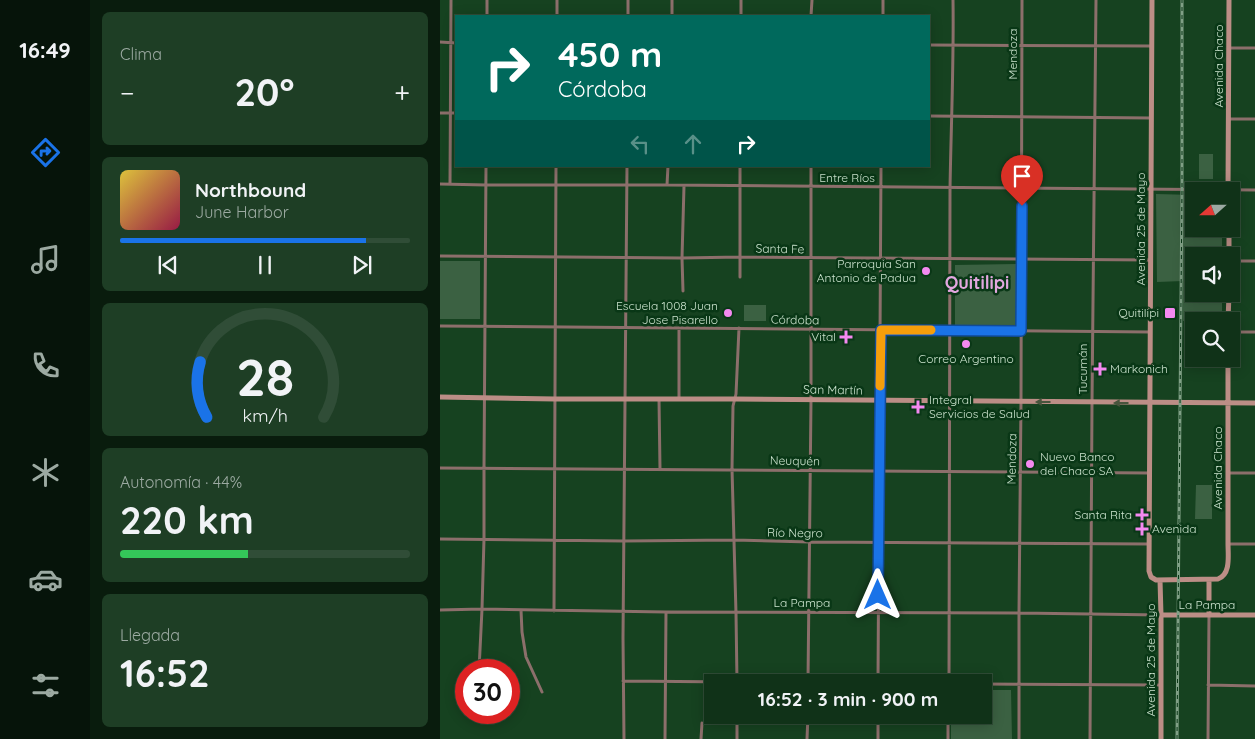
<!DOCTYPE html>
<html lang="es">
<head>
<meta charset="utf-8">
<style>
  body { margin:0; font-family:Quicksand,sans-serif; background:#1e3e25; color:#f1f3f6; height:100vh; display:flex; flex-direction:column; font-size:19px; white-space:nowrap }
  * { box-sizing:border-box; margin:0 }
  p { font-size:16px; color:#9caaa2 }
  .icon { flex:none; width:28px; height:28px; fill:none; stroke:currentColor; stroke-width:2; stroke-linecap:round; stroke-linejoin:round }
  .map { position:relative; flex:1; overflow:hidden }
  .panel { display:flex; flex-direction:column; gap:12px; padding:12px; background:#091c0d; width:350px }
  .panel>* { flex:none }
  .top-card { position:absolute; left:15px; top:15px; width:475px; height:152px; border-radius:0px; box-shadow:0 2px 12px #0003,0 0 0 1px #304d37; background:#00695c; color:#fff; overflow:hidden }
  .needle { width:32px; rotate:249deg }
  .fabs { position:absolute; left:745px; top:182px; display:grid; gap:10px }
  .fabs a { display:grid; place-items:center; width:55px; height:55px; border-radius:0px; background:#103218; box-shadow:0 2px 12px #0003,0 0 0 1px #304d37; font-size:25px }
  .speed { position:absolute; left:15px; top:659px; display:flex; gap:10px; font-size:25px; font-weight:700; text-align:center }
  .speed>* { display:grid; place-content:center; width:65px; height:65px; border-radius:50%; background:#103218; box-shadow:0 2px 12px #0003,0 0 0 1px #304d37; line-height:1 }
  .speed .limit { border:8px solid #d22; background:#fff; color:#111 }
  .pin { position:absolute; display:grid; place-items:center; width:42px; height:42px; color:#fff; margin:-51px -21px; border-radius:50% 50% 50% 0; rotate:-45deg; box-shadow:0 0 5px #0007 }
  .pin .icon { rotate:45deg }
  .me { position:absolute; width:55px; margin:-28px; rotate:0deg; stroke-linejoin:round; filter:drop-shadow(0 0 4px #0008) }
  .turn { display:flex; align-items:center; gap:18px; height:105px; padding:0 20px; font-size:22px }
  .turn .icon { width:65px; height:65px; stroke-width:2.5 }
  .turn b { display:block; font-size:35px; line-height:42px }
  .lanes { display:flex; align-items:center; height:48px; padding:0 20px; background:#0003; justify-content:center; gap:25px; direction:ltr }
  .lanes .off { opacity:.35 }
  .big { font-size:38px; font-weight:700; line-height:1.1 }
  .panel .widget { flex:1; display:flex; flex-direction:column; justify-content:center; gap:8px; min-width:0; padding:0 18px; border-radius:8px; background:#1e3e25 }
  .panel .dial { align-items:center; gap:0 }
  .dial svg { height:130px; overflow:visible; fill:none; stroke:#304d37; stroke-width:7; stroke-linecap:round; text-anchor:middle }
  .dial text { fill:#f1f3f6; stroke:none }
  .song { display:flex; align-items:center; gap:15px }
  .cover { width:60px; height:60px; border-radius:8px; background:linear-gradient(135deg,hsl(50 70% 55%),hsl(340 70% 35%)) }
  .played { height:5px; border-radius:2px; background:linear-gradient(90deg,#1a73e8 85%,#304d37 85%) }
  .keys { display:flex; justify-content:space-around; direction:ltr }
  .heat { display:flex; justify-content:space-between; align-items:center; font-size:28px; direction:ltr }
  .charge { height:8px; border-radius:4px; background:linear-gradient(90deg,#34c759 44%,#304d37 0) }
  .trip { position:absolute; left:264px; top:674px; width:288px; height:50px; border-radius:0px; background:#103218; box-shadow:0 2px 12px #0003,0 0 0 1px #304d37; font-weight:700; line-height:50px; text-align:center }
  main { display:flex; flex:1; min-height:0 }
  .menu { display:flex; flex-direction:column; width:90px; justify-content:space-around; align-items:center; background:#06140a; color:#9caaa2 }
  .menu .icon { width:35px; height:35px }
  .menu .selected { color:#1a73e8 }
  .menu b { font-size:22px; color:#f1f3f6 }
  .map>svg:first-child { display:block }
</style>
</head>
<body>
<main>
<nav class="menu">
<b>16:49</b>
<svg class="icon selected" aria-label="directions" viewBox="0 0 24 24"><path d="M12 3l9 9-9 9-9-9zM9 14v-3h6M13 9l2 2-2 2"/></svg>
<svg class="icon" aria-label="music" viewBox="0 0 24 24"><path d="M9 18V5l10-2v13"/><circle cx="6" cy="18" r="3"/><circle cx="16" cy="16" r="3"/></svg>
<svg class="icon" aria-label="phone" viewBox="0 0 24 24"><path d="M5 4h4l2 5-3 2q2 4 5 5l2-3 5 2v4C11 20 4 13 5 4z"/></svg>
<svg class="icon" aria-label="climate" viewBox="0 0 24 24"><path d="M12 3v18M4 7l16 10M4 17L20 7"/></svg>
<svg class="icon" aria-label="car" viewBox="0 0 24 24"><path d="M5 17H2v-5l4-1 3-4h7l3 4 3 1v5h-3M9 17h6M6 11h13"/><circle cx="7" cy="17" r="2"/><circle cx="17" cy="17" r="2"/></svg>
<svg class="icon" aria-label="filters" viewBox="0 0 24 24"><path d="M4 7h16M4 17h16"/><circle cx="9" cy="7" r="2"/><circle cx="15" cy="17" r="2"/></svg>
</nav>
<section class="panel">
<div class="widget"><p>Clima</p>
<div class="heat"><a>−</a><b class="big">20°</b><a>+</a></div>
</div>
<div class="widget">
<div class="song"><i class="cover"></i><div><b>Northbound</b><p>June Harbor</p></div></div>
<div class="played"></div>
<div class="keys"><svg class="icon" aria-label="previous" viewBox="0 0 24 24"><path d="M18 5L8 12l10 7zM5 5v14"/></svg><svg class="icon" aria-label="pause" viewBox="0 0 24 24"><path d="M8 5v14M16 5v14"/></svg><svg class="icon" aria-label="next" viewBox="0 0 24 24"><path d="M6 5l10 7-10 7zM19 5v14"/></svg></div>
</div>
<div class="widget dial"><svg viewBox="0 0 100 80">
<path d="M14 69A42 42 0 1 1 86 69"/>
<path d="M14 69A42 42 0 0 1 10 35" stroke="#1a73e8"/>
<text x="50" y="56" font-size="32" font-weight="700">28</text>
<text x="50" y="72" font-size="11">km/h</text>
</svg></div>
<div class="widget"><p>Autonomía · 44%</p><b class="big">220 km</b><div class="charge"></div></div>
<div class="widget"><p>Llegada</p><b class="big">16:52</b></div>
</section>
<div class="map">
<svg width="815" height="739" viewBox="0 0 815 739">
  <rect width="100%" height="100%" fill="#164220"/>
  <!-- green -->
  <path fill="#3b6142" d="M759,154h14v25h-14z
    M716,194l38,1v34h28v27h-28v38h28v27h-39v-40l-26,1z
    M0,261h40v58h-40z
    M576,264v62h-61v-61z
    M304,305h22v16h-22z
    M756,485h16v34h-17z
    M543,690h28l1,49h-61v-24h31z"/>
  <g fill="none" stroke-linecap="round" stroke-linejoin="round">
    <!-- street -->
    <path stroke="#8c6f6b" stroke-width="3" d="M47,0v16
      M117,0v16
      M188,0v16
      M232,16v-16
      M301,16v-16
      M371,16l1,-16
      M443,16v-16
      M0,42l16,1
      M489,45l222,1
      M789,48h26
      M0,113h16
      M489,116l222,2
      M788,119h27
      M300,166v111
      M0,184l46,1h181l588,5
      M10,184l1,-184
      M227,185l1,-19
      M0,256l242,2 58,-1 410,3
      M791,261h24
      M243,291l-1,-33 2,-72
      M0,326l710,6
      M239,328v71
      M791,332h24
      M219,399l1,70
      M0,468l709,5
      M788,473h27
      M0,539l184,2 110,-1 76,2 339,2
      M788,544h27
      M0,610l42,-1 184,3 353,1 142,2
      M81,610l1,22 4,25 16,35
      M114,611l2,-445
      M39,670l3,-61 2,-70v-71l2,-302
      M183,681l110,1
      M297,682l-1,-69 -4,-144 1,-63 3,-12 3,-66
      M368,682l3,-282v-234
      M438,682l3,-516
      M509,682c1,-164 0,-329 1,-493 1,-63 4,-126 3,-189
      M542,684l179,1
      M768,685l47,1
      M51,712l4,9
      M297,715v24
      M296,722h72
      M184,739l-1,-101 4,-472
      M225,739l1,-127
      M261,739l1,-16
      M367,739l1,-24
      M438,739v-24
      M508,739v-24
      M579,739v-126l2,-211 1,-402
      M650,739l2,-336 4,-403
      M768,739l1,-124"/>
    <!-- secondary -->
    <path stroke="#bc8e86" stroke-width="5" d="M712,0l-3,571 2,6 5,3 62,-1c13,-5 10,-23 10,-35v-185
      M788,191l1,-191
      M789,229v27
      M788,321l1,-27
      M0,397l115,2h180l520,4
      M720,580l1,35v124
      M769,614v-34
      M721,615h94"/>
    <defs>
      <path id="rail" d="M737,739l5,-550v-189"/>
    </defs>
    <!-- rail casing -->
    <use href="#rail" stroke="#80a086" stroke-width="3"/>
    <!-- rail -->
    <use href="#rail" stroke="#093716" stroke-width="1" stroke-dasharray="4" stroke-linecap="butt"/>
  </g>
  <!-- one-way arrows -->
  <defs><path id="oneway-solid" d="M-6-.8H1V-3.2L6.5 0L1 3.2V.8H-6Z" transform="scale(1.25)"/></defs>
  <g fill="#48553d">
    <use href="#oneway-solid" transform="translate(603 402) rotate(-180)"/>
    <use href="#oneway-solid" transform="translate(681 403) rotate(-180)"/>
  </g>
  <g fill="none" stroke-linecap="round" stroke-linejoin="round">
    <defs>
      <path id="route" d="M438,595l3,-265 140,1 1,-125"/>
    </defs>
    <!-- route casing -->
    <use href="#route" stroke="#114b97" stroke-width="12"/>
    <!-- route -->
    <use href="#route" stroke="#1a73e8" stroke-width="9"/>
    <!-- slow -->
    <path stroke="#f59e0b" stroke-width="9" d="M440,386l1,-56h50"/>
  </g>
  <!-- markers -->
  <g fill="#f489f0" stroke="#093716" stroke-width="2">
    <circle cx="486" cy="271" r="5"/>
    <circle cx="288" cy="313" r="5"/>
    <rect x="724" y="307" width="12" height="12" rx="2.5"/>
    <path d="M403.5 329.5h5v5h5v5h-5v5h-5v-5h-5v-5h5z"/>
    <circle cx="526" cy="344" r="5"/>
    <path d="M657.5 361.5h5v5h5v5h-5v5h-5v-5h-5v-5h5z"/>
    <path d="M475.5 399.5h5v5h5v5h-5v5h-5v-5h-5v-5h5z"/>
    <circle cx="590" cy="464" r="5"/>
    <path d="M699.5 507.5h5v5h5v5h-5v5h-5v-5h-5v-5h5z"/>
    <path d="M699.5 521.5h5v5h5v5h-5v5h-5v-5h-5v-5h5z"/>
  </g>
  <g text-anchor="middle" stroke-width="5" stroke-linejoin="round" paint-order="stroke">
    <!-- street labels -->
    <g font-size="12" fill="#cbe2cd" stroke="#093716">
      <text transform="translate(573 54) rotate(-90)" y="4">Mendoza</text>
      <text transform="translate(779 66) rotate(-90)" y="4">Avenida Chaco</text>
      <text x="407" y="182">Entre Ríos</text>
      <text transform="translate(701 229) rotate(-90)" y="4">Avenida 25 de Mayo</text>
      <text transform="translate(340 249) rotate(1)" y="4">Santa Fe</text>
      <text transform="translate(355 320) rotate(1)" y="4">Córdoba</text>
      <text transform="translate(643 369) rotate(-90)" y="4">Tucumán</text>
      <text transform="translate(393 390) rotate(1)" y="4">San Martín</text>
      <text transform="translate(572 459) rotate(-89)" y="4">Mendoza</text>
      <text transform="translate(355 461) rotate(1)" y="4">Neuquén</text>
      <text transform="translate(778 468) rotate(-90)" y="4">Avenida Chaco</text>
      <text transform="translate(355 533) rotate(1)" y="4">Río Negro</text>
      <text x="362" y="607">La Pampa</text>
      <text x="767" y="609">La Pampa</text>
      <text transform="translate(711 660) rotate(-90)" y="4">Avenida 25 de Mayo</text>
    </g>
    <!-- poi labels -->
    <g font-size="12" fill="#cbe2cd" stroke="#093716" text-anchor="end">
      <text x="476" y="268">Parroquia San<tspan x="476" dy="14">Antonio de Padua</tspan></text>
      <text x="278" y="310">Escuela 1008 Juan<tspan x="278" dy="14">Jose Pisarello</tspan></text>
      <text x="719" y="317">Quitilipi</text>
      <text x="396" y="341">Vital</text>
      <text x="526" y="363" text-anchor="middle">Correo Argentino</text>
      <text x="670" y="373" text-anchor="start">Markonich</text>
      <text x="489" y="404" text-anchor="start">Integral<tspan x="489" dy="14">Servicios de Salud</tspan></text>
      <text x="600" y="461" text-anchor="start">Nuevo Banco<tspan x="600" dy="14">del Chaco SA</tspan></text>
      <text x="692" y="519">Santa Rita</text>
      <text x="712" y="533" text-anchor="start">Avenida</text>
    </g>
    <!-- district labels -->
    <g font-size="18" font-weight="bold" fill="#e2a7df" stroke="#093716">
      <text x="537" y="289">Quitilipi</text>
    </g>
  </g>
</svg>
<div class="fabs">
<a><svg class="needle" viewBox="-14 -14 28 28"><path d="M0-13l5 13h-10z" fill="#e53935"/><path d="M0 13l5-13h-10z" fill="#9caaa2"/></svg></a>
<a><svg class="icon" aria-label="sound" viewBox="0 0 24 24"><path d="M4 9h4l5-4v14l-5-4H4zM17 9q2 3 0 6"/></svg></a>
<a><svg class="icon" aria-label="search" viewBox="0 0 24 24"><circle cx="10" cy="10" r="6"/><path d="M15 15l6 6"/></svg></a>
</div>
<div class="speed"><div class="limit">30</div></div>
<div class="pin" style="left:582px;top:206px;background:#d93025"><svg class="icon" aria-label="arrive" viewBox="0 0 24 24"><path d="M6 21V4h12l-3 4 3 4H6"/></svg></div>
<svg class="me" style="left:438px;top:595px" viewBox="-20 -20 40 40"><path d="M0-17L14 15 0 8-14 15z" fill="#1a73e8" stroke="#fff" stroke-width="4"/></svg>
<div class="trip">16:52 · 3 min · 900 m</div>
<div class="top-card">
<div class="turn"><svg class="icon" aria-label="right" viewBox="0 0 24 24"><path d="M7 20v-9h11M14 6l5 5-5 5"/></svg><div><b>450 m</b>Córdoba</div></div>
<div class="lanes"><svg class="icon off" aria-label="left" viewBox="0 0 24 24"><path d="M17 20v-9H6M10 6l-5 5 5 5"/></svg><svg class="icon off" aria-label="ahead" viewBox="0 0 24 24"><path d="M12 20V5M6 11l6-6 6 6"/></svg><svg class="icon" aria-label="right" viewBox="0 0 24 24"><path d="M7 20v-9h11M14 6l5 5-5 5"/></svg></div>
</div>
</div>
</main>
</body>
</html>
